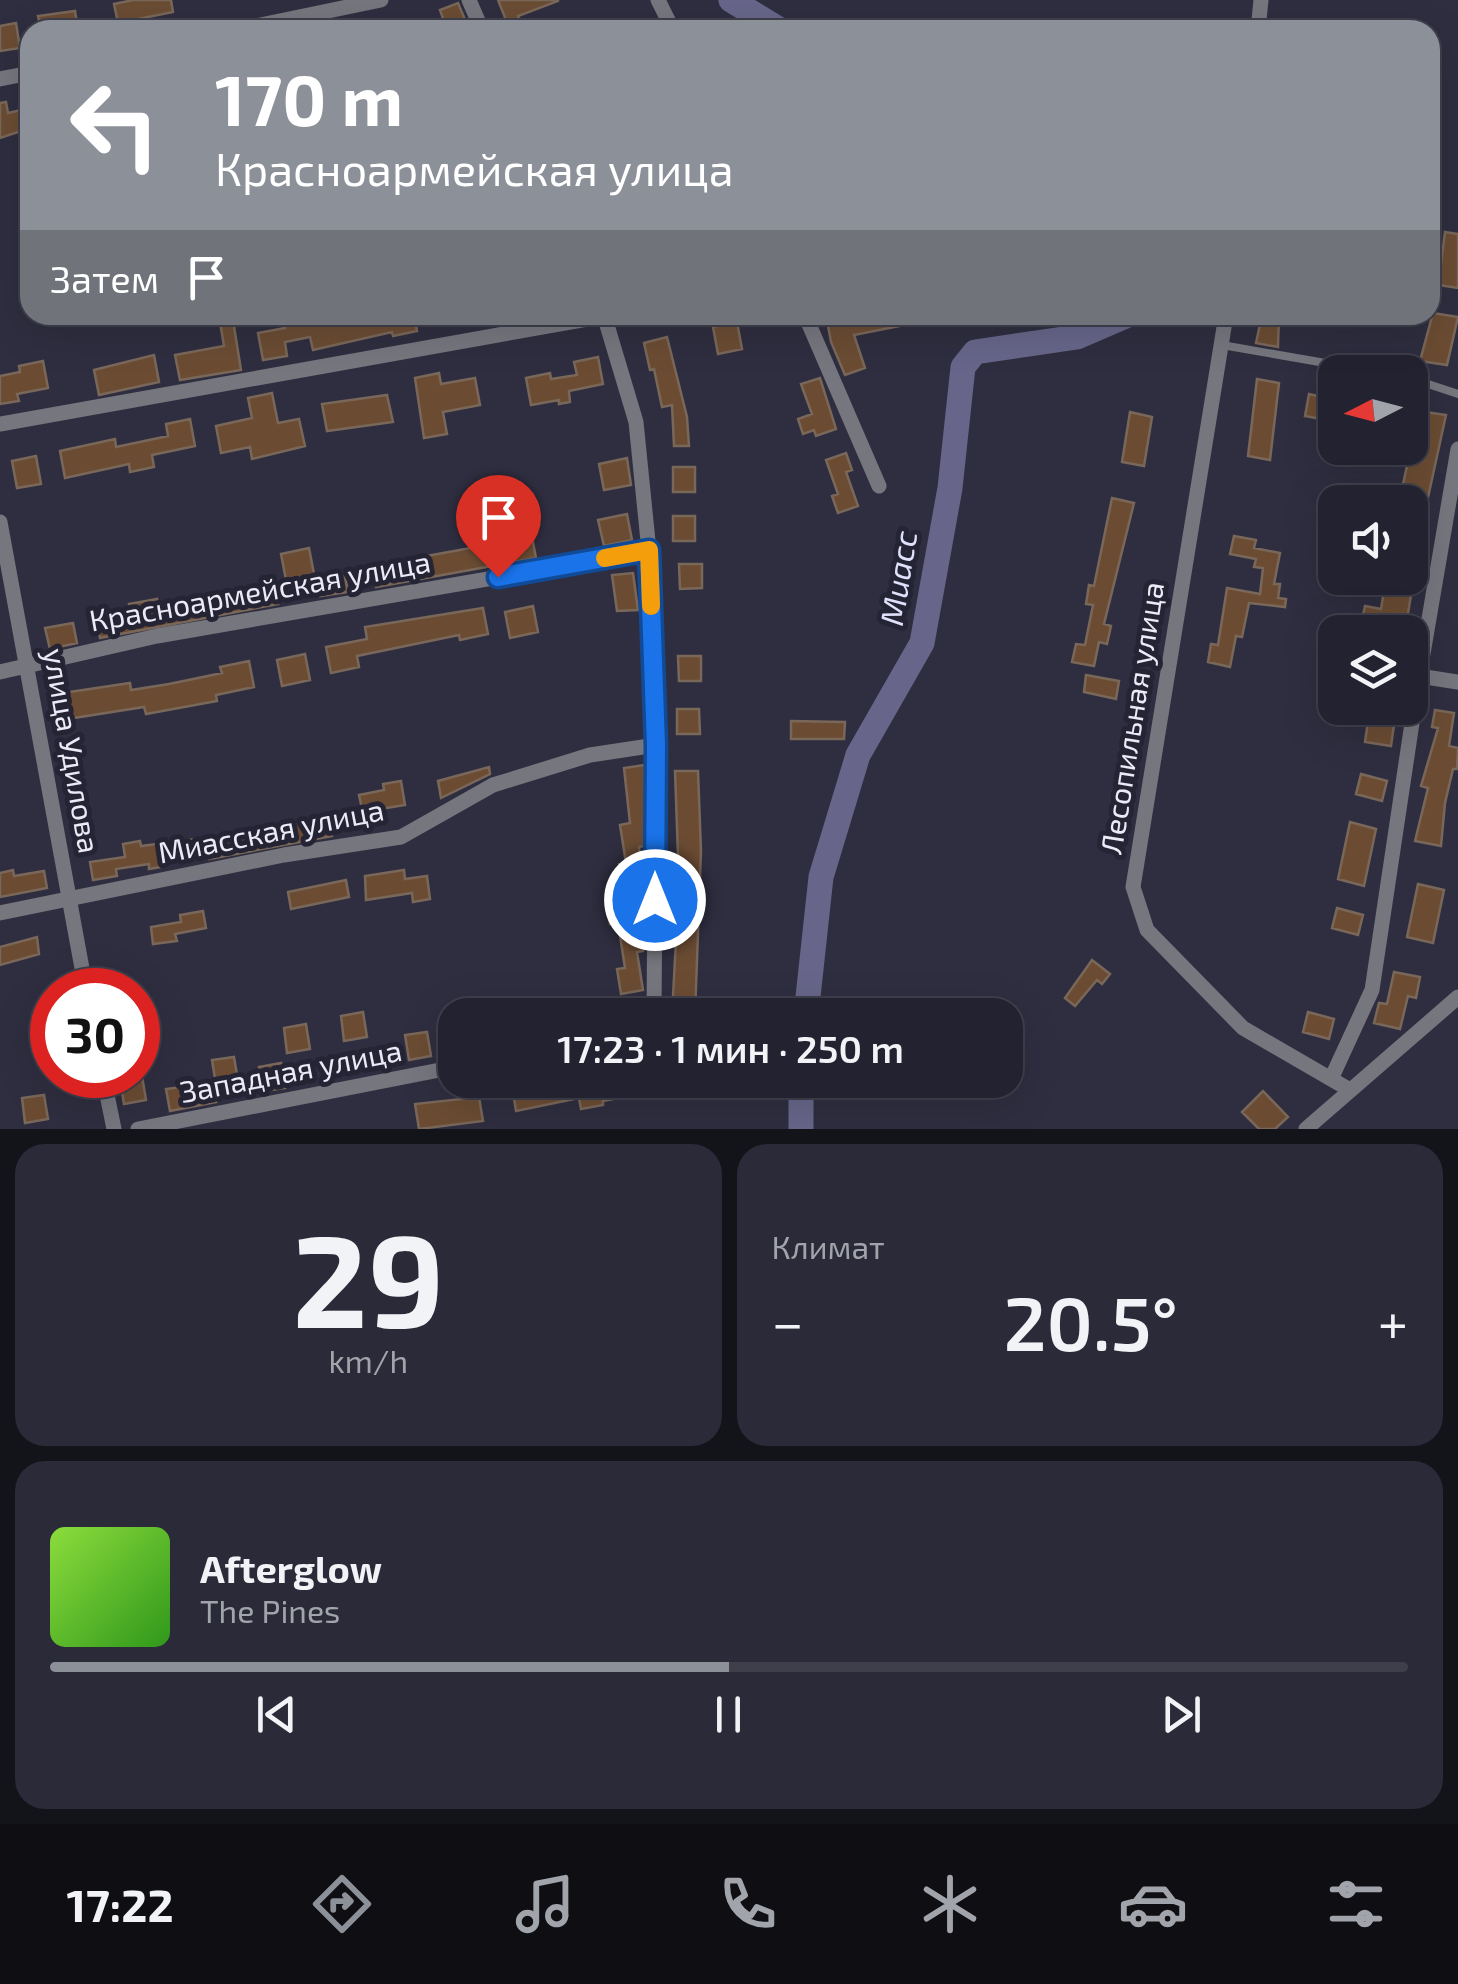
<!DOCTYPE html>
<html lang="ru">
<head>
<meta charset="utf-8">
<style>
  body { margin:0; font-family:"Exo 2",sans-serif; background:#2a2a38; color:#f1f3f6; height:100vh; display:flex; flex-direction:column; font-size:38px; white-space:nowrap }
  * { box-sizing:border-box; margin:0 }
  p { font-size:32px; color:#a2a4ab }
  .icon { flex:none; width:55px; height:55px; fill:none; stroke:currentColor; stroke-width:2; stroke-linecap:round; stroke-linejoin:round }
  .map { position:relative; height:1129px; overflow:hidden }
  .drawer { display:flex; flex-direction:column; gap:15px; padding:15px; background:#13131a; flex:1 }
  .drawer>* { flex:none }
  .top-card { position:absolute; left:20px; top:20px; width:1420px; height:305px; border-radius:30px; box-shadow:0 10px 40px #0002,0 0 0 2px #3f3f4c; background:#8c9099; color:#fff; overflow:hidden }
  .needle { width:65px; rotate:264deg }
  .controls { position:absolute; left:1318px; top:355px; display:grid; gap:20px }
  .controls a { display:grid; place-items:center; width:110px; height:110px; border-radius:20px; background:#222230; box-shadow:0 10px 40px #0002,0 0 0 2px #3f3f4c; font-size:50px }
  .speed { position:absolute; left:30px; top:968px; display:flex; gap:20px; font-size:50px; font-weight:700; text-align:center }
  .speed>* { display:grid; place-content:center; width:130px; height:130px; border-radius:50%; background:#222230; box-shadow:0 10px 40px #0002,0 0 0 2px #3f3f4c; line-height:1 }
  .speed .limit { border:15px solid #d22; background:#fff; color:#111 }
  .pin { position:absolute; display:grid; place-items:center; width:85px; height:85px; color:#fff; margin:-102px -42px; border-radius:50% 50% 50% 0; rotate:-45deg; box-shadow:0 0 10px #0007 }
  .pin .icon { rotate:45deg }
  .me { position:absolute; width:110px; margin:-55px; rotate:0deg; stroke-linejoin:round; filter:drop-shadow(0 0 8px #0008) }
  .turn { display:flex; align-items:center; gap:35px; height:210px; padding:0 30px; font-size:45px }
  .turn .icon { width:130px; height:130px; stroke-width:2.5 }
  .turn b { display:block; font-size:70px; line-height:85px }
  .then { display:flex; align-items:center; height:95px; padding:0 30px; background:#0003; gap:20px; font-size:38px }
  .big { font-size:75px; font-weight:600; line-height:1.1 }
  .drawer .widget { flex:1; display:flex; flex-direction:column; justify-content:center; gap:15px; min-width:0; padding:0 35px; border-radius:30px; background:#2a2a38 }
  .drawer .dial { align-items:center; gap:0 }
  .dial b { font-size:130px; line-height:1 }
  .song { display:flex; align-items:center; gap:30px }
  .cover { width:120px; height:120px; border-radius:15px; background:linear-gradient(135deg,hsl(90 70% 55%),hsl(110 70% 35%)) }
  .played { height:10px; border-radius:5px; background:linear-gradient(90deg,#8c9099 50%,#3f3f4c 50%) }
  .keys { display:flex; justify-content:space-around; direction:ltr }
  .heat { display:flex; justify-content:space-between; align-items:center; font-size:55px; direction:ltr }
  .drawer .tiles { flex:1; display:grid; gap:15px; grid-template-columns:1fr 1fr }
  .widget:last-child { grid-column:span 2 }
  .trip { position:absolute; left:438px; top:998px; width:585px; height:100px; border-radius:30px; background:#222230; box-shadow:0 10px 40px #0002,0 0 0 2px #3f3f4c; font-weight:600; line-height:100px; text-align:center }
  .menu { display:flex; height:160px; justify-content:space-around; align-items:center; background:#0e0e13; color:#a2a4ab }
  .menu .icon { width:70px; height:70px }
  .menu .current { color:#8c9099 }
  .menu b { font-size:45px; color:#f1f3f6 }
  .map>svg:first-child { display:block }
</style>
</head>
<body>
<div class="map">
<svg width="1458" height="1129" viewBox="0 0 1458 1129">
  <rect width="100%" height="100%" fill="#2e2e40"/>
  <g fill="none" stroke-linecap="round" stroke-linejoin="round">
    <!-- river -->
    <path stroke="#67668a" stroke-width="25" d="M731,0l49,30
      M806,1015l15,-138 37,-122 64,-112 28,-155 13,-121 12,-15 102,-15 51,-22
      M801,1080v49"/>
  </g>
  <!-- building -->
  <path fill="#6b4c33" stroke="#796759" stroke-width="2.5" d="M133,0h38l2,12 -55,11 -4,-19z
    M498,0h60v1l-40,15 6,14h-14z
    M458,3l11,26 -22,1 -7,-20z
    M75,11l3,19h-37l-3,-14z
    M16,23l4,25 -20,3v-25z
    M6,102l2,11 22,-5v20l-30,10v-35z
    M1445,232l13,2v54l-26,-4 3,-21 6,1z
    M1433,313l25,4 -11,48 -27,-4z
    M346,315h68l3,16 -24,5 -1,-4 -79,18 -3,-13 -25,5 2,14 -24,4 -5,-27 27,-5 -1,-5z
    M826,315h104v5l-76,15 11,33 -20,7 -14,-33z
    M1262,315h17l-1,32 -22,-4z
    M233,320l8,50 -61,10 -5,-25 49,-9 -4,-24z
    M737,322l5,27 -24,5 -5,-27z
    M667,337l20,80 2,29h-15l-2,-41 -10,2 -8,-38 -4,1 -6,-27z
    M154,355l5,27 -60,13 -5,-25z
    M598,357l5,27 -34,7 1,11 -11,2v-4l-28,5 -5,-27 24,-5 1,6 26,-4 -3,-13z
    M43,361l5,27 -31,6 2,7 -19,3v-28l20,-4 -1,-6z
    M439,373l2,11 34,-6 5,27 -37,7 4,22 -23,4 -9,-60z
    M820,378l16,51 -20,7 -2,-6 -11,4 -5,-15 14,-5 -11,-30z
    M1257,379l22,4 -9,77 -22,-4z
    M272,393l6,30 21,-4 6,27 -53,13 -2,-12 -29,6 -5,-27 36,-8 -4,-20z
    M1309,394l22,5 -5,21 -21,-4z
    M387,395l6,27 -66,9 -5,-27z
    M1419,411l27,4 -19,87 -27,-4z
    M1130,412l22,5 -8,49 -22,-4z
    M190,419l5,27 -43,9 2,12 -24,5 -1,-8 -64,14 -5,-27 55,-12 1,8 52,-11 -2,-12z
    M846,453l6,17 -6,2 12,34 -20,7 -6,-17 6,-2 -12,-34z
    M36,456l5,28 -24,4 -5,-27z
    M627,458l4,27 -27,5 -5,-26z
    M673,467h22v25h-22z
    M1112,498l22,5 -30,121 7,2 -4,18 -8,-2 -5,24 -22,-4 4,-18 9,1 8,-40 -7,-1 3,-19 5,1z
    M627,514l5,26 -28,6 -6,-26z
    M673,516h22v25h-22z
    M531,532l5,26 -160,29 -5,-21 133,-24 -1,-4z
    M1234,536l22,4 -2,8 26,5 -6,31h6l-2,14 8,1 -1,8 -36,-4 -7,34 -6,-1 -6,31 -22,-5 3,-18 7,1 9,-57 33,6 3,-26 -9,-1 2,-8 -26,-5z
    M309,548l5,26 -28,6 -5,-26z
    M679,564h23v24l-22,1z
    M344,572l4,20 -28,4 -4,-18z
    M633,573l5,37 -21,1 -5,-36z
    M273,583l5,21 -178,34 -4,-22 34,-7 -1,-5 28,-5 1,6 31,-3z
    M1385,585l27,4 -7,43h-21v-4l-23,-4 4,-18 16,3z
    M533,606l5,26 -28,6 -5,-26z
    M483,608l5,26 -28,6 -1,-5 -102,21 2,11 -28,6 -5,-26 41,-8 -2,-12z
    M73,623l4,20 -27,6 -5,-21z
    M305,654l5,26 -28,6 -5,-26z
    M678,656h23v25h-22z
    M249,661l5,26 -38,8 1,6 -71,13 -2,-7 -83,13 -5,-26 74,-11 1,7 38,-6 53,-11 -2,-6z
    M1086,675l33,6 -3,18 -32,-7z
    M677,709h22l1,25h-23z
    M1435,710l19,3 -5,33 9,2 -1,21h-4l-8,34 -4,43 -26,-5 13,-53 -7,-2 17,-58 -6,-1z
    M791,721l54,1 -1,17h-53z
    M1368,721l26,4 -3,21 -26,-4z
    M645,765l-1,81 -5,1 5,38 -21,4 -4,-25 7,-1 -6,-38 10,-2 -6,-55z
    M489,767l1,7 -49,24 -3,-17z
    M675,771h23l3,80 -6,164h-23l7,-131z
    M1361,774l26,7 -5,20 -26,-7z
    M401,781l4,24 -25,4 1,6 -17,3 -5,-23 25,-5 -1,-6z
    M329,820l3,16 -123,23 -1,-4 -42,7 1,4 -18,3v-5l-33,5 1,7 -24,4 -3,-18 35,-5 -2,-13 17,-3 1,5 56,-7 1,7 42,-7 -1,-3 26,-4 -1,-4z
    M1350,822l26,7 -12,57 -26,-7z
    M13,870l1,6 30,-5 3,17 -47,9v-24z
    M404,870l1,9 22,-3 3,23 -17,3 -1,-9 -46,7 -1,-24z
    M346,880l3,17 -58,12 -3,-17z
    M1418,884l26,6 -11,53 -26,-6z
    M628,896l5,31 8,-1 2,25 -6,1 6,38 -22,4 -4,-25 8,-1 -7,-45 -8,1 -4,-24z
    M1337,908l26,7 -5,20 -26,-7z
    M203,911l3,17 -31,6 2,7 -24,3 -2,-17 30,-5 -1,-7z
    M37,937l2,17 -39,11v-18z
    M1092,960l18,14 -8,10 -5,-4 -22,26 -10,-8z
    M1394,972l26,5 -4,21 -8,-2 -8,33 -26,-6 5,-20 8,1z
    M363,1012l4,25 -23,4 -3,-25z
    M1308,1012l26,7 -5,20 -26,-7z
    M306,1024l4,25 -23,4 -3,-25z
    M427,1032l4,24 -22,4 -4,-25z
    M234,1057l4,24 -22,4 -4,-25z
    M281,1063l4,25 -22,3 -4,-24z
    M142,1076l4,24 -22,4 -4,-25z
    M542,1080h23l1,6 37,-6h77v6l-77,15v4l-22,4 -2,-11 -63,13 -4,-25z
    M213,1083l3,19 -46,9 -4,-22z
    M1263,1091l25,26 -13,12h-16l-17,-17z
    M44,1095l4,24 -23,4 -3,-25z
    M479,1097l4,24 -64,8 -4,-25z"/>
  <g fill="none" stroke-linecap="round" stroke-linejoin="round">
    <!-- lane -->
    <path stroke="#76767f" stroke-width="8" d="M1222,345l155,27
      M1410,378l48,16"/>
    <!-- street -->
    <path stroke="#76767f" stroke-width="15" d="M469,0l13,30
      M658,0l15,30
      M237,30l144,-30
      M1258,30l3,-30
      M0,79l30,-6
      M604,315l32,107 13,129 7,194 -2,270
      M805,315l74,171
      M1226,315l-93,572 14,43 96,98 107,62
      M0,424l610,-109
      M0,522l86,468
      M0,672l157,-36 492,-85
      M1419,676l39,6
      M0,913l284,-58 117,-18 92,-52 97,-30 66,-10
      M103,1075l11,54
      M1331,1079l41,-89 46,-307 40,-234
      M138,1129l317,-62
      M1306,1129l152,-132"/>
  </g>
  <g fill="none" stroke-linecap="round" stroke-linejoin="round">
    <defs>
      <path id="route" d="M498,577l151,-27 7,195 -1,155"/>
    </defs>
    <!-- route casing -->
    <use href="#route" stroke="#114b97" stroke-width="25"/>
    <!-- route -->
    <use href="#route" stroke="#1a73e8" stroke-width="18"/>
    <!-- slow -->
    <path stroke="#f59e0b" stroke-width="18" d="M605,558l44,-8 2,56"/>
  </g>
  <g text-anchor="middle" stroke-width="10" stroke-linejoin="round" paint-order="stroke">
    <!-- street labels -->
    <g font-size="30" fill="#eaebf6" stroke="#252435">
      <text transform="translate(260 592) rotate(-10)" y="10">Красноармейская улица</text>
      <text transform="translate(1133 718) rotate(-81)" y="10">Лесопильная улица</text>
      <text transform="translate(71 751) rotate(80)" y="10">улица Удилова</text>
      <text transform="translate(271 832) rotate(-11)" y="10">Миасская улица</text>
      <text transform="translate(291 1072) rotate(-11)" y="10">Западная улица</text>
    </g>
    <!-- water labels -->
    <g font-size="32" font-style="italic" fill="#e0e1fa" stroke="#252435">
      <text transform="translate(899 578) rotate(-81)" y="11">Миасс</text>
    </g>
  </g>
</svg>
<div class="controls">
<a><svg class="needle" viewBox="-14 -14 28 28"><path d="M0-13l5 13h-10z" fill="#e53935"/><path d="M0 13l5-13h-10z" fill="#a2a4ab"/></svg></a>
<a><svg class="icon" aria-label="sound" viewBox="0 0 24 24"><path d="M4 9h4l5-4v14l-5-4H4zM17 9q2 3 0 6"/></svg></a>
<a><svg class="icon" aria-label="layers" viewBox="0 0 24 24"><path d="M12 4l9 5-9 5-9-5zM3 14l9 5 9-5"/></svg></a>
</div>
<div class="speed"><div class="limit">30</div></div>
<div class="pin" style="left:498px;top:577px;background:#d93025"><svg class="icon" aria-label="arrive" viewBox="0 0 24 24"><path d="M6 21V4h12l-3 4 3 4H6"/></svg></div>
<svg class="me" style="left:655px;top:900px" viewBox="-20 -20 40 40"><circle r="17" fill="#1a73e8" stroke="#fff" stroke-width="3"/><path d="M0-11L8 9 0 5-8 9z" fill="#fff"/></svg>
<div class="trip">17:23 · 1 мин · 250 m</div>
<div class="top-card">
<div class="turn"><svg class="icon" aria-label="left" viewBox="0 0 24 24"><path d="M17 20v-9H6M10 6l-5 5 5 5"/></svg><div><b>170 m</b>Красноармейская улица</div></div>
<div class="then">Затем<svg class="icon" aria-label="arrive" viewBox="0 0 24 24"><path d="M6 21V4h12l-3 4 3 4H6"/></svg></div>
</div>
</div>
<section class="drawer">
<div class="tiles">
<div class="widget dial"><b>29</b><p>km/h</p></div>
<div class="widget"><p>Климат</p>
<div class="heat"><a>−</a><b class="big">20.5°</b><a>+</a></div>
</div>
<div class="widget">
<div class="song"><i class="cover"></i><div><b>Afterglow</b><p>The Pines</p></div></div>
<div class="played"></div>
<div class="keys"><svg class="icon" aria-label="previous" viewBox="0 0 24 24"><path d="M18 5L8 12l10 7zM5 5v14"/></svg><svg class="icon" aria-label="pause" viewBox="0 0 24 24"><path d="M8 5v14M16 5v14"/></svg><svg class="icon" aria-label="next" viewBox="0 0 24 24"><path d="M6 5l10 7-10 7zM19 5v14"/></svg></div>
</div>
</div>
</section>
<nav class="menu">
<b>17:22</b>
<svg class="icon current" aria-label="directions" viewBox="0 0 24 24"><path d="M12 3l9 9-9 9-9-9zM9 14v-3h6M13 9l2 2-2 2"/></svg>
<svg class="icon" aria-label="music" viewBox="0 0 24 24"><path d="M9 18V5l10-2v13"/><circle cx="6" cy="18" r="3"/><circle cx="16" cy="16" r="3"/></svg>
<svg class="icon" aria-label="phone" viewBox="0 0 24 24"><path d="M5 4h4l2 5-3 2q2 4 5 5l2-3 5 2v4C11 20 4 13 5 4z"/></svg>
<svg class="icon" aria-label="climate" viewBox="0 0 24 24"><path d="M12 3v18M4 7l16 10M4 17L20 7"/></svg>
<svg class="icon" aria-label="car" viewBox="0 0 24 24"><path d="M5 17H2v-5l4-1 3-4h7l3 4 3 1v5h-3M9 17h6M6 11h13"/><circle cx="7" cy="17" r="2"/><circle cx="17" cy="17" r="2"/></svg>
<svg class="icon" aria-label="filters" viewBox="0 0 24 24"><path d="M4 7h16M4 17h16"/><circle cx="9" cy="7" r="2"/><circle cx="15" cy="17" r="2"/></svg>
</nav>
</body>
</html>
